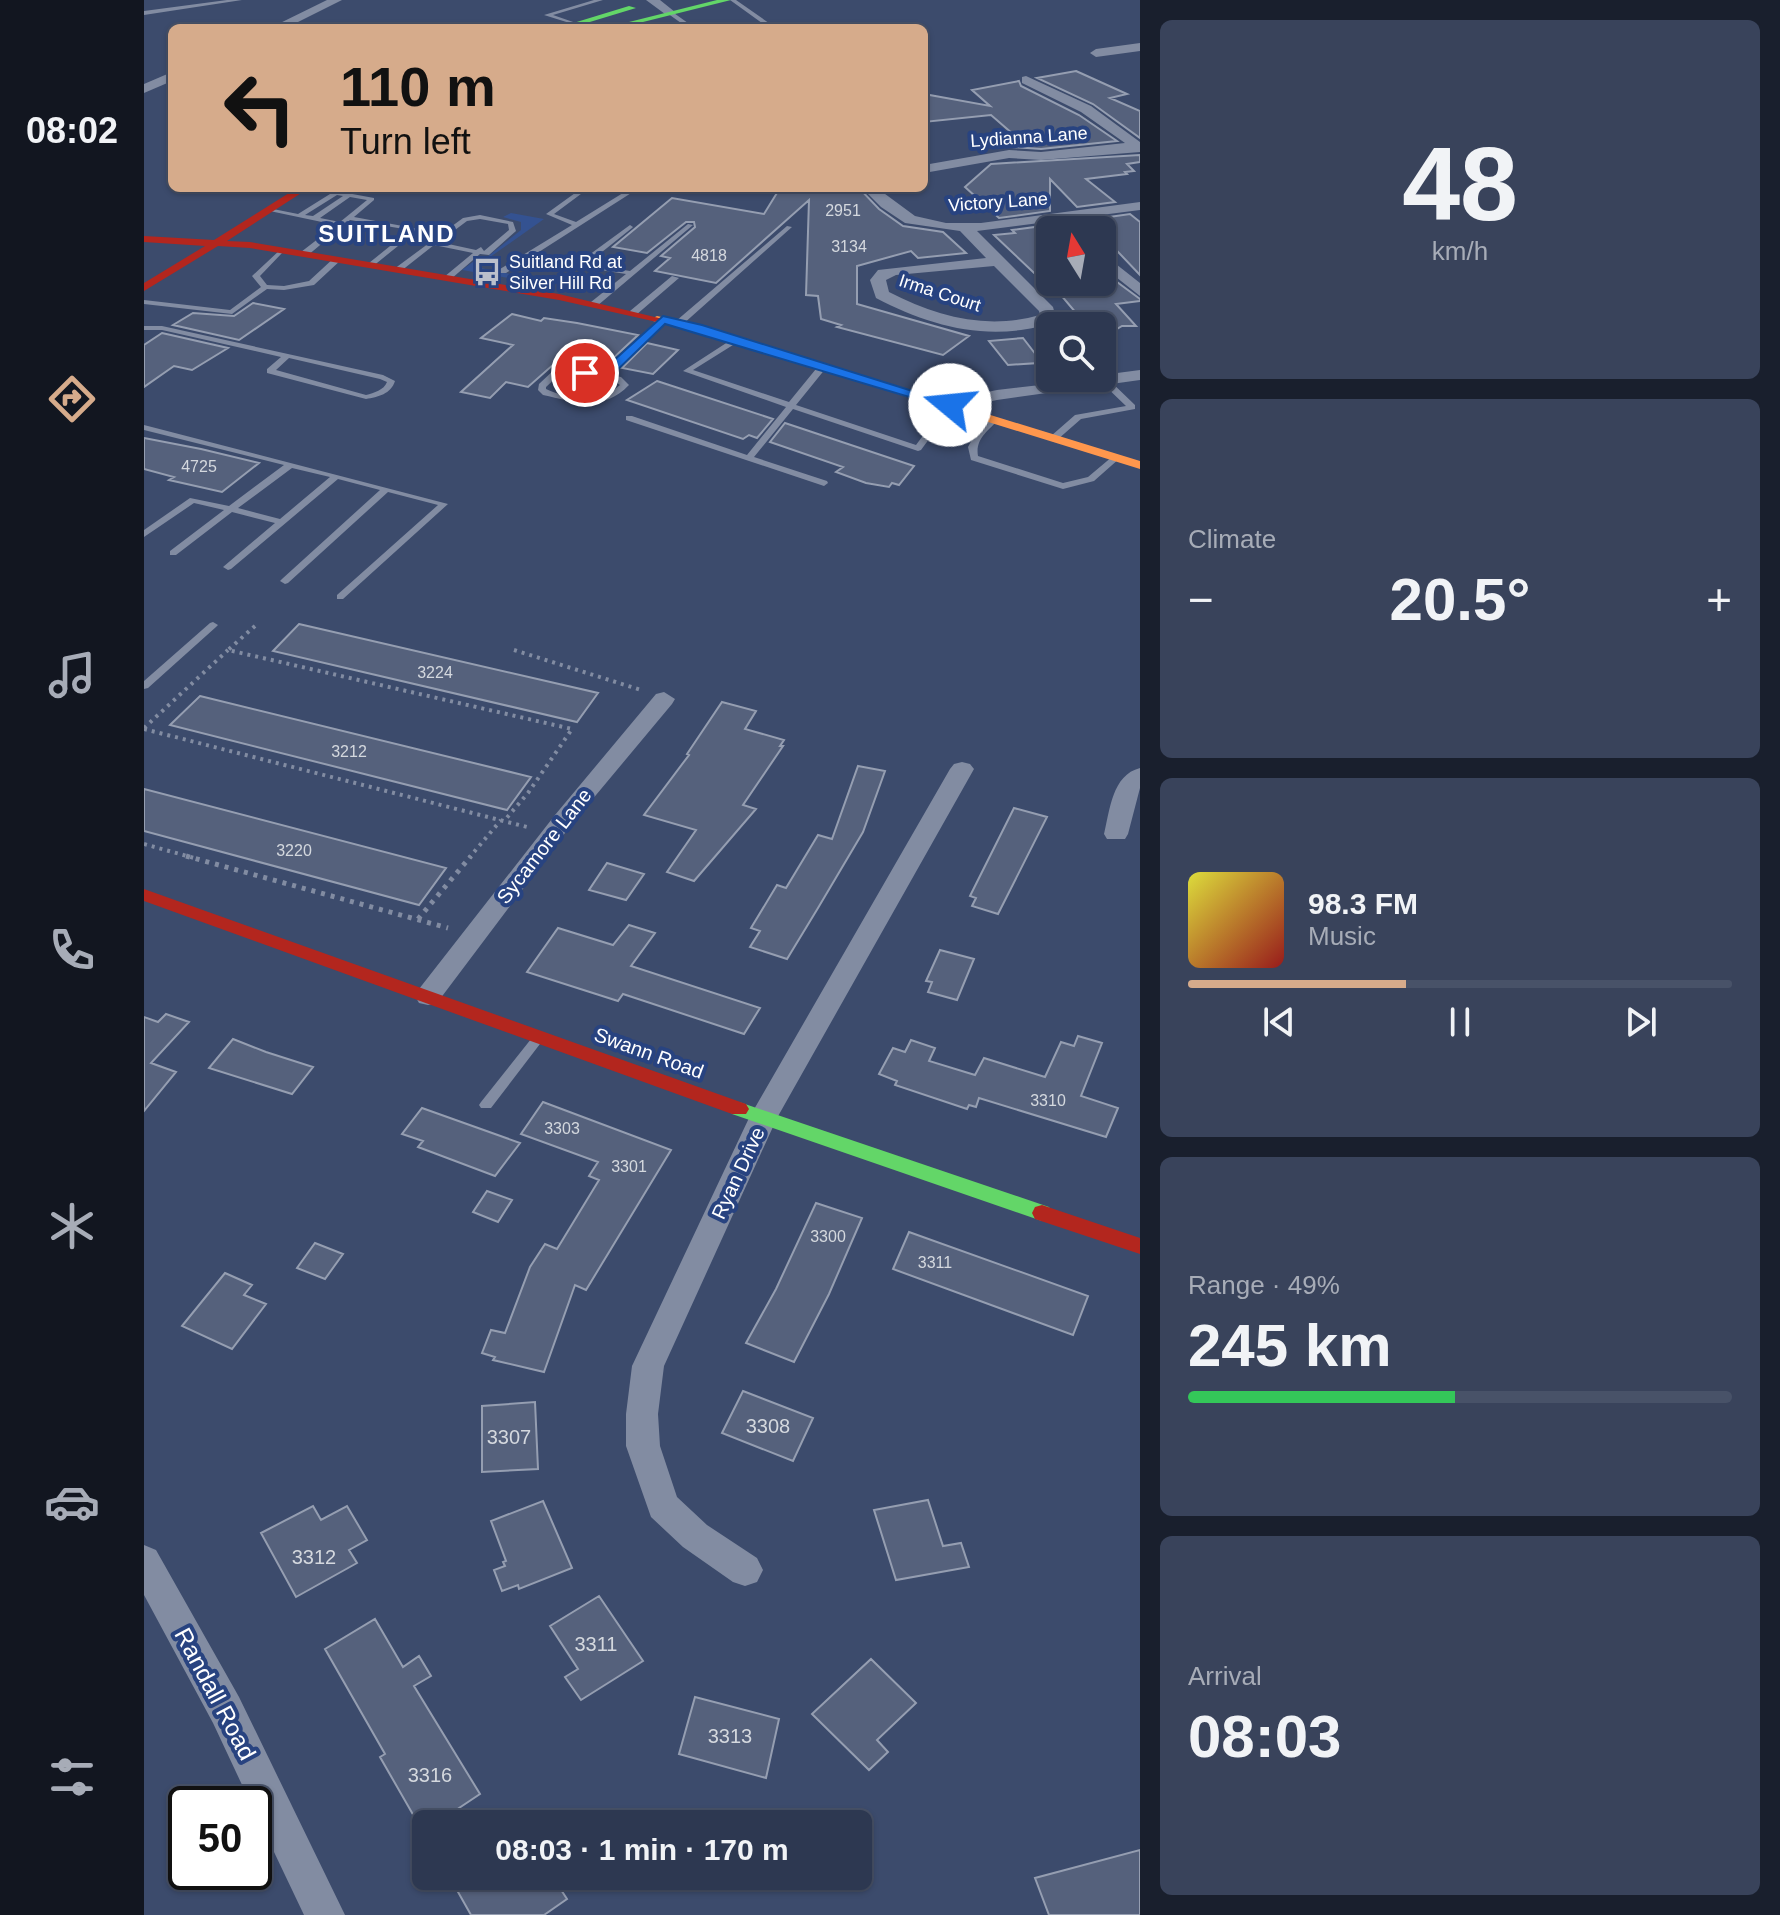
<!DOCTYPE html>
<html lang="en">
<head>
<meta charset="utf-8">
<style>
  body { margin:0; font-family:Helvetica,sans-serif; background:#39435b; color:#f1f3f6; height:100vh; display:flex; flex-direction:column; font-size:30px; white-space:nowrap }
  * { box-sizing:border-box; margin:0 }
  p { font-size:26px; color:#a7acb7 }
  .icon { flex:none; width:44px; height:44px; fill:none; stroke:currentColor; stroke-width:2; stroke-linecap:round; stroke-linejoin:round }
  .map { position:relative; flex:1; overflow:hidden }
  .drawer { display:flex; flex-direction:column; gap:20px; padding:20px; background:#191f2d; width:640px }
  .drawer>* { flex:none }
  .banner { position:absolute; left:24px; top:24px; width:760px; height:168px; border-radius:12px; box-shadow:0 2px 6px #0004,0 0 0 2px #485268; background:#d6ab8b; color:#111; overflow:hidden }
  .needle { width:52px; rotate:349deg }
  .buttons { position:absolute; left:892px; top:216px; display:grid; gap:16px }
  .buttons a { display:grid; place-items:center; width:80px; height:80px; border-radius:12px; background:#2d3851; box-shadow:0 2px 6px #0004,0 0 0 2px #485268; font-size:40px }
  .speed { position:absolute; left:24px; top:1786px; display:flex; gap:16px; font-size:40px; font-weight:700; text-align:center }
  .speed>* { display:grid; place-content:center; width:104px; height:104px; border-radius:50%; background:#2d3851; box-shadow:0 2px 6px #0004,0 0 0 2px #485268; line-height:1 }
  .speed .limit { border:4px solid #111; border-radius:12px; background:#fff; color:#111 }
  .pin { position:absolute; display:grid; place-items:center; width:68px; height:68px; color:#fff; margin:-34px; border:4px solid #fff; border-radius:50%; box-shadow:0 2px 8px #0007 }
  .me { position:absolute; width:88px; margin:-44px; rotate:287deg; stroke-linejoin:round; filter:drop-shadow(0 0 6px #0008) }
  .turn { display:flex; align-items:center; gap:28px; height:168px; padding:0 40px; font-size:36px }
  .turn .icon { width:104px; height:104px; stroke-width:2.5 }
  .turn b { display:block; font-size:56px; line-height:68px }
  .big { font-size:60px; font-weight:700; line-height:1.1 }
  .drawer .tile { flex:1; display:flex; flex-direction:column; justify-content:center; gap:12px; min-width:0; padding:0 28px; border-radius:12px; background:#39435b }
  .drawer .dial { align-items:center; gap:0 }
  .dial b { font-size:104px; line-height:1 }
  .song { display:flex; align-items:center; gap:24px }
  .cover { width:96px; height:96px; border-radius:12px; background:linear-gradient(135deg,hsl(60 70% 55%),hsl(0 70% 35%)) }
  .played { height:8px; border-radius:4px; background:linear-gradient(90deg,#d6ab8b 40%,#485268 40%) }
  .keys { display:flex; justify-content:space-around; direction:ltr }
  .heat { display:flex; justify-content:space-between; align-items:center; font-size:44px; direction:ltr }
  .charge { height:12px; border-radius:6px; background:linear-gradient(90deg,#34c759 49%,#485268 0) }
  .trip { position:absolute; left:268px; top:1810px; width:460px; height:80px; border-radius:12px; background:#2d3851; box-shadow:0 2px 6px #0004,0 0 0 2px #485268; font-weight:700; line-height:80px; text-align:center }
  main { display:flex; flex:1; min-height:0 }
  .tab-bar { display:flex; flex-direction:column; width:144px; justify-content:space-around; align-items:center; background:#121620; color:#a7acb7 }
  .tab-bar .icon { width:56px; height:56px }
  .tab-bar .current { color:#d6ab8b }
  .tab-bar b { font-size:36px; color:#f1f3f6 }
  .map>svg:first-child { display:block }
</style>
</head>
<body>
<main>
<nav class="tab-bar">
<b>08:02</b>
<svg class="icon current" aria-label="directions" viewBox="0 0 24 24"><path d="M12 3l9 9-9 9-9-9zM9 14v-3h6M13 9l2 2-2 2"/></svg>
<svg class="icon" aria-label="music" viewBox="0 0 24 24"><path d="M9 18V5l10-2v13"/><circle cx="6" cy="18" r="3"/><circle cx="16" cy="16" r="3"/></svg>
<svg class="icon" aria-label="phone" viewBox="0 0 24 24"><path d="M5 4h4l2 5-3 2q2 4 5 5l2-3 5 2v4C11 20 4 13 5 4z"/></svg>
<svg class="icon" aria-label="climate" viewBox="0 0 24 24"><path d="M12 3v18M4 7l16 10M4 17L20 7"/></svg>
<svg class="icon" aria-label="car" viewBox="0 0 24 24"><path d="M5 17H2v-5l4-1 3-4h7l3 4 3 1v5h-3M9 17h6M6 11h13"/><circle cx="7" cy="17" r="2"/><circle cx="17" cy="17" r="2"/></svg>
<svg class="icon" aria-label="filters" viewBox="0 0 24 24"><path d="M4 7h16M4 17h16"/><circle cx="9" cy="7" r="2"/><circle cx="15" cy="17" r="2"/></svg>
</nav>
<div class="map">
<svg width="996" height="1915" viewBox="0 0 996 1915">
  <rect width="100%" height="100%" fill="#3c4b6c"/>
  <!-- green -->
  <path fill="#345291" d="M367,213l33,6 -68,48 44,9 -5,3 -53,-9 16,-12 9,-1 34,-27v-8l-18,-5z"/>
  <!-- building -->
  <path fill="#55617c" stroke="#959eb1" stroke-width="2" d="M932,71l51,23 -17,4 30,13v27l-47,-34 -56,-26z
    M875,81l2,5 58,29 38,26 -76,8 -30,-2 5,-4 -4,-5 2,-3 -23,-20 -67,7v-28l66,12 -18,-16z
    M996,155v7l-13,2 7,7 -9,1 2,2 -41,5 29,23 -38,5 -27,-28v32l-51,7 -34,-31 26,-23z
    M636,188l45,4 34,-4 20,21 24,17 40,6 23,21 -48,5 -7,-7 -54,15v38l112,32 -26,19 -106,-28 4,-2 -20,-6 -3,-23 -12,-1 3,-95 -93,83 -61,-12 15,-13 -9,-2 34,-29 -1,-5h-8l-39,31 -34,-6 59,-49 92,16z
    M986,214l10,8v53l-38,-40v-5h-4l-10,-10z
    M906,225v57h67l23,17v2l-24,3 20,22h-14l-20,12v-12h-15l-37,-44v6l-56,-53 21,-2 -3,-3z
    M109,303l31,6 -45,31 -66,-15 20,-12 41,3z
    M368,314l29,7 3,-3 33,5 61,12 -31,29 -44,-8 -35,31 -22,-5 -16,16 -29,-6 52,-47 -32,-7z
    M18,333l66,15 -36,22 -18,-4 -30,21v-42z
    M879,338l17,22h-4l2,3 -30,2 -19,-24z
    M503,343l31,7 -25,24 -31,-6z
    M513,381l116,38 -16,19 -8,-3 -6,4 -116,-39z
    M641,423l129,43 -15,19 -7,-2 -3,4 -23,-4 -30,-11 7,-5 -73,-25z
    M0,438l57,11 58,14 -37,29 -53,-12 5,-3 -30,-8z
    M155,624l299,69 -21,29 -304,-71z
    M56,696l331,81 -24,33 -337,-85z
    M578,702l34,9 -11,18 39,11 -4,6h3l-40,59 13,4 -62,72 -27,-9 29,-42 -52,-15 45,-60 -2,-1z
    M714,766l27,5 -22,61 -45,76 -31,51 -37,-12 10,-16 -9,-3 26,-43 9,3 32,-53 14,4z
    M0,789l302,79 -27,37 -275,-74z
    M870,808l33,9 -49,97 -26,-8 4,-8 -6,-2z
    M463,863l37,11 -18,26 -37,-10z
    M485,925l26,8 -24,33 129,42 -16,26 -121,-40 -5,7 -91,-29 31,-44 55,17z
    M796,950l34,9 -17,41 -29,-8 4,-10 -6,-1z
    M22,1014l23,8 -38,41 25,9 -32,39v-94l14,5z
    M934,1036l24,7 -21,53 37,12 -12,29 -127,-39 -3,9 -7,-2 -2,4 -72,-24 2,-4 -18,-7 14,-26 12,4 6,-12 24,8 -6,13 46,14 9,-17 61,19 16,-35 13,4z
    M89,1039l33,13 47,15 -21,27 -83,-26z
    M399,1102l128,48 -85,140 -11,-5 -31,87 -51,-12 2,-3 -13,-4 9,-23 14,3 25,-66 15,-23 12,5 42,-69 -10,-4 9,-14 -77,-28z
    M278,1108l98,35 -25,33 -77,-29 5,-6 -21,-7z
    M343,1191l25,9 -14,22 -25,-10z
    M672,1203l46,15 -33,76 -35,68 -48,-19 30,-54z
    M765,1232l179,64 -15,39 -180,-66z
    M171,1243l28,11 -18,25 -28,-11z
    M81,1273l27,12 -8,10 22,9 -34,45 -50,-23z
    M599,1391l70,27 -20,43 -71,-28z
    M391,1402l3,67 -56,3v-66z
    M784,1500l15,46 18,-3 8,24 -73,13 -22,-70z
    M399,1501l29,67 -53,21 -1,-4 -16,6 -8,-21 11,-4 -2,-4 3,-1 -15,-40z
    M169,1506l8,14 26,-14 20,34 -18,10 8,13 -61,34 -35,-64z
    M455,1596l44,65 -62,39 -16,-23 13,-8 -28,-43z
    M231,1619l28,48 16,-11 12,20 -17,10 66,108 -45,30h-9l-3,8 -43,-75 5,-3 -60,-105z
    M727,1659l45,44 -39,37 11,12 -19,18 -57,-56z
    M551,1697l84,22 -13,59 -87,-24z
    M996,1850v65h-91l-14,-37z
    M305,1876h103l15,23 -23,16h-73z"/>
  <g fill="none" stroke-linecap="round" stroke-linejoin="round">
    <!-- path-far1 -->
    <path stroke="#828ca2" stroke-width="4" stroke-dasharray="3 5" stroke-linecap="butt" d="M111,626l-27,24 344,79 -44,64 -24,28
      M370,650l127,40
      M0,728l84,-78
      M0,729l383,98
      M0,844l50,14
      M325,858l32,-38"/>
    <!-- path -->
    <path stroke="#828ca2" stroke-width="5" stroke-dasharray="4 6" stroke-linecap="butt" d="M42,856l262,72
      M274,919l53,-63"/>
    <!-- lane -->
    <path fill="#828ca2" fill-rule="evenodd" d="M83,0h15l-98,15v-4z
      M450,0h9l-50,15 23,8v2l-32,-10z
      M586,0h6l40,28h-7z
      M525,10l2,1 24,17h-7l-21,-15z
      M162,188h14l54,10v2l-20,17 65,12 -47,38 -4,-2 1,-2 41,-33 -60,-10 -43,36h-6v-4l35,-27 -71,-15 3,-2 30,6 32,-20zM193,195l6,1 -30,20 -8,-1zM206,197l17,3 -27,22 -20,-4z
      M438,188h7l-35,26 22,8 55,-34h8l-133,85h-6v-4l72,-44 -26,-11z
      M336,215l33,7 3,9 -27,24 -9,-1 -29,25 -7,-2 29,-24 -39,-8 -33,26 -7,-2 69,-51zM336,219l28,5 1,6 -25,21 -3,-4 -5,3 -37,-8 28,-21z
      M544,224l5,1 -96,81h-6v-4l35,-28 -45,-7 -4,-2 1,-2 52,-38 3,2 -1,1 -45,36 43,7z
      M643,226l5,1 -110,98h-6v-4z
      M137,249l4,2 -2,1 -23,24 7,9 17,1 25,-5 26,-24 7,2 -28,26 -30,5 -17,-1 -35,25 -88,-10v-4l86,10 31,-23 -9,-11z
      M528,276l7,2 -43,37h-6v-4z
      M516,318l7,2 -57,55 11,2 8,8c-26,27 -54,17 -86,10l-5,-5 1,-6 17,-16 46,5zM417,373c18,2 45,1 59,12 -21,19 -50,15 -74,4v-2z
      M0,326h18l221,49 12,6c-4,13 -17,16 -29,18l-99,-26v-4l14,-12 -119,-27h-18zM145,358l91,21 7,3c-3,8 -13,11 -21,13l-90,-25z
      M590,338l7,2 -48,30 96,32 31,-38h6v4l-30,37 120,40 31,-42 7,2 -33,45 -3,1 -125,-42 -39,48 73,24 1,2 -4,3 -198,-66v-4h6l115,39 39,-48 -103,-36z
      M957,378h6l28,27v4l-54,10 -24,21h-6v-4l24,-21 51,-9 -25,-24z
      M848,417l7,2c-11,12 -24,20 -21,37l85,27 25,-6 25,-21 7,2 -26,23 -31,8 -92,-29 -3,-13 8,-15z
      M0,425l304,79 -105,95h-6v-4l101,-90 -50,-13 -100,91 -3,1 -5,-3 2,-2 98,-89 -42,-11 -107,90 -3,1 -5,-3 52,-44 -43,-11 -56,43h-6v-4l54,-41 -30,-7 -50,34v-7l46,-32 39,8 55,-41 -140,-35zM148,468l38,9 -50,42 -42,-11z
      M69,622l5,3 -2,2 -68,61 -4,1v-8l66,-58z
      M395,1033l4,1 2,3 -2,3 -52,68h-10l-2,-3 2,-3 54,-68z"/>
    <!-- street -->
    <path fill="#828ca2" fill-rule="evenodd" d="M183,0h15l-56,28h-16z
      M502,0h14l15,12 -10,2z
      M996,43v8l-44,6 -6,-4 6,-4z
      M28,72v9l-28,12v-9z
      M882,76l65,30 49,36v10l-99,8 -32,-2 -85,15v-8l85,-15 32,2 84,-9 -44,-31 -59,-29v-6z
      M718,188h15l38,28 31,7h35l159,-21v8l-163,21 76,76 3,11c-8,8 -23,10 -35,12 -51,7 -99,-8 -145,-32l-6,-18 8,-10 108,-12 -26,-27 -55,-8 -24,-16zM850,266l45,45 1,4c-53,15 -103,2 -151,-23l-3,-12 10,-5z
      M958,253l38,30v13l-38,-30z
      M996,370v10l-143,20 -47,10 -9,-5 3,-4 53,-11 105,-12v-3z
      M520,692l11,7 -3,5 -101,121 -134,178 -9,2 -9,-2 -4,-7 4,-7 136,-174 101,-121z
      M818,762l8,2 4,5 -197,349 -113,248 -6,48 2,32 17,51 30,28 50,33 6,12 -6,12 -12,4 -12,-4 -50,-35 -32,-30 -25,-71v-32l6,-48 117,-248 201,-349 4,-5z
      M996,768v20l-12,46 -3,5h-18l-3,-5c6,-24 8,-59 36,-66z
      M0,1545l12,5 83,147 106,218h-41l-50,-105v-6h-3l-38,-81 -69,-128z"/>
    <!-- fast -->
    <path fill="#63d668" fill-rule="evenodd" d="M573,0h14l-112,28h-14z
      M485,6l7,2 -66,20h-13z
      M595,1102l310,105 3,6 -3,6 -7,2 -310,-107 -3,-5 3,-5z"/>
    <!-- slow -->
    <path fill="#ff974d" fill-rule="evenodd" d="M513,316l45,10 438,135v8l-445,-138 -42,-10 -2,-2z"/>
    <!-- jam -->
    <path fill="#b3261e" fill-rule="evenodd" d="M153,188h12l-82,53 23,1 309,52 104,25 -6,3 -98,-22 -309,-52 -32,-2 -74,45v-8l61,-37 -61,-4v-6l70,4z
      M0,889l602,215 3,5 -3,5h-14l-588,-213z
      M898,1205l98,33v16l-105,-35 -3,-6 3,-6z"/>
  </g>
  <!-- route -->
  <path fill="#1a73e8" stroke="#114b97" stroke-width="2" d="M519,316l39,9 255,80 -11,3 -281,-84 -57,55 -27,-4 -2,-2 6,-4 16,3z"/>
  <!-- icons -->
  <defs>
    <symbol id="bus-bare" viewBox="-9 -9 18 18"><path d="M-5-6H5V4H4V6H2V4H-2V6H-4V4H-5ZM-3.5-4V0h7V-4ZM-3.5 1.2v1.5H-2V1.2ZM2 1.2v1.5H3.5V1.2Z" fill="#bbc0cc" stroke="#284380" stroke-width="2.5" paint-order="stroke"/></symbol>
  </defs>
  <g fill-rule="evenodd">
    <use href="#bus-bare" x="323" y="252" width="40" height="40"/>
  </g>
  <g text-anchor="middle" stroke-width="8" stroke-linejoin="round" paint-order="stroke">
    <!-- number labels -->
    <g font-size="16" fill="#d4d8de">
      <text x="699" y="216">2951</text>
      <text x="705" y="252">3134</text>
      <text x="565" y="261">4818</text>
      <text x="55" y="472">4725</text>
      <text x="291" y="678">3224</text>
      <text x="205" y="757">3212</text>
      <text x="150" y="856">3220</text>
      <text x="904" y="1106">3310</text>
      <text x="418" y="1134">3303</text>
      <text x="485" y="1172">3301</text>
      <text x="684" y="1242">3300</text>
      <text x="791" y="1268">3311</text>
    </g>
    <!-- far-street labels -->
    <g font-size="18" fill="#fff" stroke="#284380">
      <text transform="translate(885 137) rotate(-4)" y="6">Lydianna Lane</text>
      <text transform="translate(854 202) rotate(-4)" y="6">Victory Lane</text>
      <text transform="translate(796 293) rotate(18)" y="6">Irma Court</text>
    </g>
    <!-- far-poi labels -->
    <g font-size="18" fill="#fff" stroke="#284380" text-anchor="start">
      <text x="365" y="268">Suitland Rd at<tspan x="365" dy="21">Silver Hill Rd</tspan></text>
    </g>
    <!-- street labels -->
    <g font-size="20" fill="#fff" stroke="#284380">
      <text transform="translate(400 846) rotate(-52)" y="7">Sycamore Lane</text>
      <text transform="translate(505 1053) rotate(20)" y="7">Swann Road</text>
      <text transform="translate(594 1173) rotate(-65)" y="7">Ryan Drive</text>
    </g>
    <!-- near-number labels -->
    <g font-size="20" fill="#d4d8de">
      <text x="624" y="1433">3308</text>
      <text x="365" y="1444">3307</text>
      <text x="170" y="1564">3312</text>
      <text x="452" y="1651">3311</text>
      <text x="586" y="1743">3313</text>
      <text x="286" y="1782">3316</text>
    </g>
    <!-- far-district labels -->
    <g font-size="24" font-weight="bold" letter-spacing="2" fill="#fff" stroke="#284380">
      <text x="243" y="242">SUITLAND</text>
    </g>
    <!-- near-street labels -->
    <g font-size="24" fill="#fff" stroke="#284380">
      <text transform="translate(71 1694) rotate(62)" y="8">Randall Road</text>
    </g>
  </g>
</svg>
<div class="buttons">
<a><svg class="needle" viewBox="-14 -14 28 28"><path d="M0-13l5 13h-10z" fill="#e53935"/><path d="M0 13l5-13h-10z" fill="#a7acb7"/></svg></a>
<a><svg class="icon" aria-label="search" viewBox="0 0 24 24"><circle cx="10" cy="10" r="6"/><path d="M15 15l6 6"/></svg></a>
</div>
<div class="speed"><div class="limit">50</div></div>
<div class="pin" style="left:441px;top:373px;background:#d93025"><svg class="icon" aria-label="arrive" viewBox="0 0 24 24"><path d="M6 21V4h12l-3 4 3 4H6"/></svg></div>
<svg class="me" style="left:806px;top:405px" viewBox="-20 -20 40 40"><circle r="19" fill="#fff"/><path d="M0-13L10 11 0 6-10 11z" fill="#1a73e8"/></svg>
<div class="trip">08:03 · 1 min · 170 m</div>
<div class="banner">
<div class="turn"><svg class="icon" aria-label="left" viewBox="0 0 24 24"><path d="M17 20v-9H6M10 6l-5 5 5 5"/></svg><div><b>110 m</b>Turn left</div></div>
</div>
</div>
<section class="drawer">
<div class="tile dial"><b>48</b><p>km/h</p></div>
<div class="tile"><p>Climate</p>
<div class="heat"><a>−</a><b class="big">20.5°</b><a>+</a></div>
</div>
<div class="tile">
<div class="song"><i class="cover"></i><div><b>98.3 FM</b><p>Music</p></div></div>
<div class="played"></div>
<div class="keys"><svg class="icon" aria-label="previous" viewBox="0 0 24 24"><path d="M18 5L8 12l10 7zM5 5v14"/></svg><svg class="icon" aria-label="pause" viewBox="0 0 24 24"><path d="M8 5v14M16 5v14"/></svg><svg class="icon" aria-label="next" viewBox="0 0 24 24"><path d="M6 5l10 7-10 7zM19 5v14"/></svg></div>
</div>
<div class="tile"><p>Range · 49%</p><b class="big">245 km</b><div class="charge"></div></div>
<div class="tile"><p>Arrival</p><b class="big">08:03</b></div>
</section>
</main>
</body>
</html>
